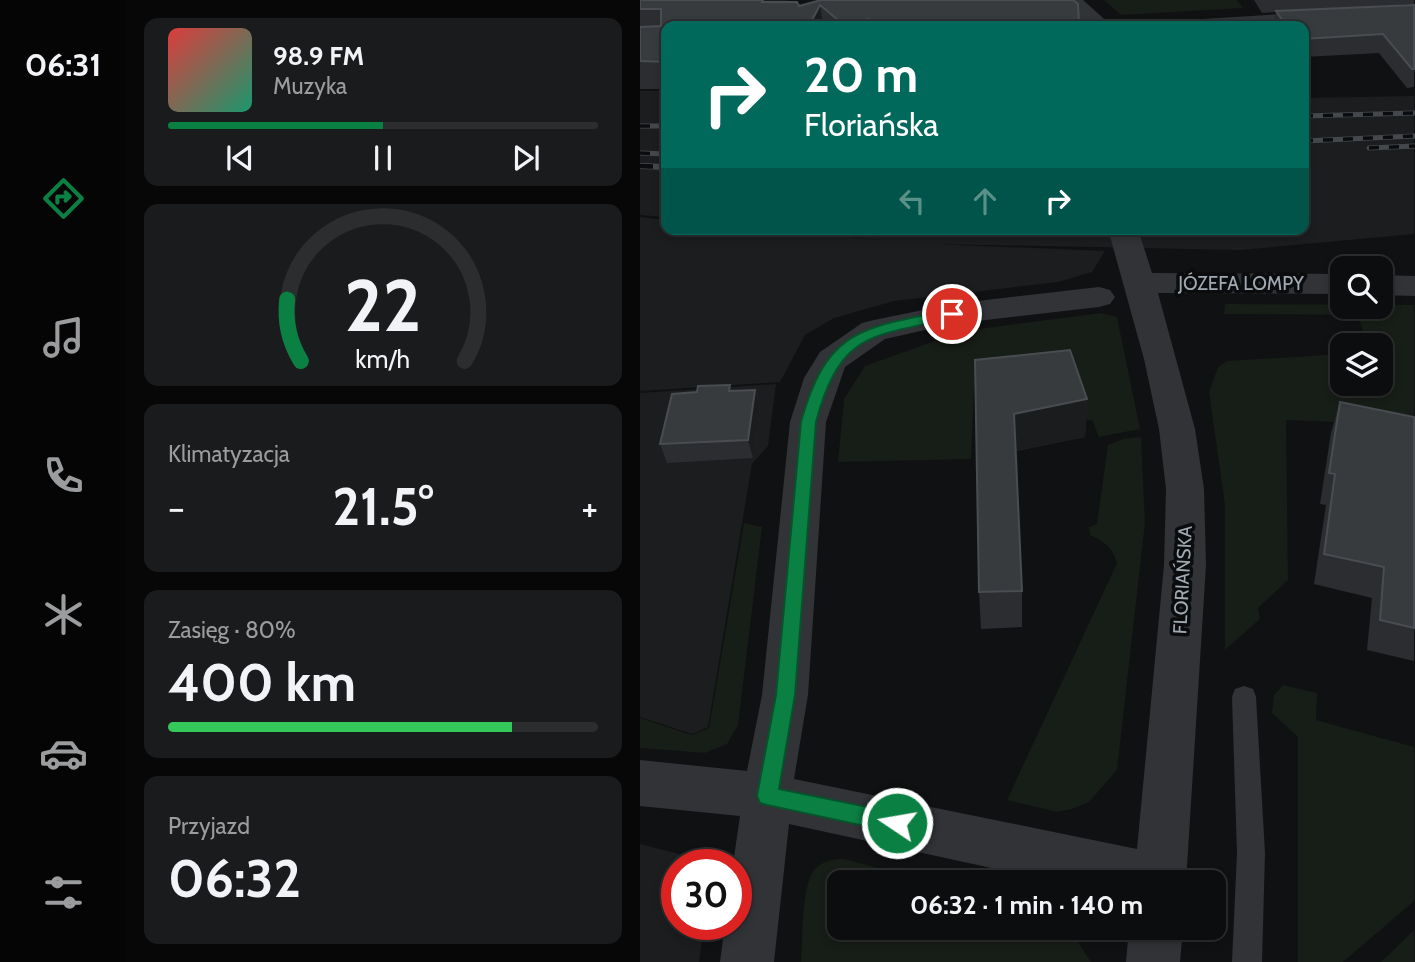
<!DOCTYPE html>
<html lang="pl">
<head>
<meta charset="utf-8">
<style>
  body { margin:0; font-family:Cabin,sans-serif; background:#1a1b1c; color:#f1f3f6; height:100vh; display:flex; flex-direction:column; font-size:26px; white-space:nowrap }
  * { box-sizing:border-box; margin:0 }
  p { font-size:23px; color:#9a9c9e }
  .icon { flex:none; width:38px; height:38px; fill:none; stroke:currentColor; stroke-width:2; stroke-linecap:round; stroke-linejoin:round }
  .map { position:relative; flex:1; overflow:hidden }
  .side { display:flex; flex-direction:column; gap:18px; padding:18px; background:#070708; width:514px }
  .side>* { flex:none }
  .guide { position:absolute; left:21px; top:21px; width:648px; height:214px; border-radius:14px; box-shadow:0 4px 10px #0003,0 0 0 2px #2c2d2e; background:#00695c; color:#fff; overflow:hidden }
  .buttons { position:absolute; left:690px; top:256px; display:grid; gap:14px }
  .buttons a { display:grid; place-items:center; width:63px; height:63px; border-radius:14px; background:#0c0d0e; box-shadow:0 4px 10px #0003,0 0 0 2px #2c2d2e; font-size:35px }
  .speed { position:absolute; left:21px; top:849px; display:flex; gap:14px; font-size:35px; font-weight:700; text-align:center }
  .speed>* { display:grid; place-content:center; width:91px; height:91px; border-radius:50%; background:#0c0d0e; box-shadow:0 4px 10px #0003,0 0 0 2px #2c2d2e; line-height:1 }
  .speed .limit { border:10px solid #d22; background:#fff; color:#111 }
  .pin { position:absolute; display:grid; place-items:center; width:60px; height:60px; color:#fff; margin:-30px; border:4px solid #fff; border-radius:50%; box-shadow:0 2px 7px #0007 }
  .me { position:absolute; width:77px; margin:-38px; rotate:282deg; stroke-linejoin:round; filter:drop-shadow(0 0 5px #0008) }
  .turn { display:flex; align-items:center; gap:24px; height:147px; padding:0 28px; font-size:32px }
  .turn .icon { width:91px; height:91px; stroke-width:2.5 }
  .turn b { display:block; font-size:49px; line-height:60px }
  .lanes { display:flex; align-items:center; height:66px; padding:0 28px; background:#0003; justify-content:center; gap:35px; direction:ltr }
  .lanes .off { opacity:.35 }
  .big { font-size:52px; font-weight:700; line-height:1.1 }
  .side .card { flex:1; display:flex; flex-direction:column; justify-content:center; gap:10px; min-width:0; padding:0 24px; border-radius:14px; background:#1a1b1c }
  .side .dial { align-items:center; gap:0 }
  .dial svg { height:182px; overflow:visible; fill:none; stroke:#2c2d2e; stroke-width:7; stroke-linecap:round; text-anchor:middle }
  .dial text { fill:#f1f3f6; stroke:none }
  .song { display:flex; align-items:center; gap:21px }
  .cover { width:84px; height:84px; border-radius:10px; background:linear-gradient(135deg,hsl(0 70% 55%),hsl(160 70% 35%)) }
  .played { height:7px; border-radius:4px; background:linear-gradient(90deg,#0b8043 50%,#2c2d2e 50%) }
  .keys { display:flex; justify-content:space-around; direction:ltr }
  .heat { display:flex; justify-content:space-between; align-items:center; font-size:38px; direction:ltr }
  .charge { height:10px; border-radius:5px; background:linear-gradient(90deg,#34c759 80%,#2c2d2e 0) }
  .trip { position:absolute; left:187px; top:870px; width:399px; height:70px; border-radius:14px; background:#0c0d0e; box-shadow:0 4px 10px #0003,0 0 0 2px #2c2d2e; font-weight:700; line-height:70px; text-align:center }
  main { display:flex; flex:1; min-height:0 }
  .menu { display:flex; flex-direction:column; width:126px; justify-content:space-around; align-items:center; background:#050506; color:#9a9c9e }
  .menu .icon { width:49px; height:49px }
  .menu .current { color:#0b8043 }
  .menu b { font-size:32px; color:#f1f3f6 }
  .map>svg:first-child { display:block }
</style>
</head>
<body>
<main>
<nav class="menu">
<b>06:31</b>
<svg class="icon current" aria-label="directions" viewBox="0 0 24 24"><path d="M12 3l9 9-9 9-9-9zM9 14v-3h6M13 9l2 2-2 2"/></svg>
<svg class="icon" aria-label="music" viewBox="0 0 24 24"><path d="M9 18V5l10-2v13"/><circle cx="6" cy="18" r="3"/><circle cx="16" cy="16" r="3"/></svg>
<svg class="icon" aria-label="phone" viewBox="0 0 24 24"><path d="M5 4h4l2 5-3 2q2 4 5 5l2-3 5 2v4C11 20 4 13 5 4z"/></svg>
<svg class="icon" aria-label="climate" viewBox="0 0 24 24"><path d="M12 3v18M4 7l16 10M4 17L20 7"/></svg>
<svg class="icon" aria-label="car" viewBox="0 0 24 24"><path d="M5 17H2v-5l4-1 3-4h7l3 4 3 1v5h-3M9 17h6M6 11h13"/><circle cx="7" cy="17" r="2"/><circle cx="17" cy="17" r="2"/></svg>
<svg class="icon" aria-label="filters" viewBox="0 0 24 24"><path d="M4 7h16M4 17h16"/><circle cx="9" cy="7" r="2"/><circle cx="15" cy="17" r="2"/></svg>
</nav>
<section class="side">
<div class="card">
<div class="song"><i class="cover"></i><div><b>98.9 FM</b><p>Muzyka</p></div></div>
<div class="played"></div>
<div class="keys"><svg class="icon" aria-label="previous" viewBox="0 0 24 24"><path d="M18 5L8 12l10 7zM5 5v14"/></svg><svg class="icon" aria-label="pause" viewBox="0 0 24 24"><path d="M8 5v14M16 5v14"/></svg><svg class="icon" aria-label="next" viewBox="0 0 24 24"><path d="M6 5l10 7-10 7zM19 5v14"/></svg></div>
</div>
<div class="card dial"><svg viewBox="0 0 100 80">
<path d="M14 69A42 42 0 1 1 86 69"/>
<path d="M14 69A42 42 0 0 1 8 42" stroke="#0b8043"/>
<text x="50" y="56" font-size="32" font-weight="700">22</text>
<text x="50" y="72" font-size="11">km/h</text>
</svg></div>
<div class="card"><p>Klimatyzacja</p>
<div class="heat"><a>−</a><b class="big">21.5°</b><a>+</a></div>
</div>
<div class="card"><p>Zasięg · 80%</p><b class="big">400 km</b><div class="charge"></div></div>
<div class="card"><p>Przyjazd</p><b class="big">06:32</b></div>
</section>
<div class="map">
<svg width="775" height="962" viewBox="0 0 775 962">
  <rect width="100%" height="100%" fill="#101112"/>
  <!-- built -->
  <path fill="#1c1d1f" d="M0,91h26v126l-26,-2z
    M774,96v138l-173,16 -306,-6 170,7 -13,21 -34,10 -164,19 -60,17 -29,17 -25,47 -140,9v-174l26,3v9h102l113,11 -97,-11h519v-131z
    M136,384l-8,62 -16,18 -44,263 -16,7 -52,-17v-324z
    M0,844l47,12 13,8h-23v60h27l-5,38h-59z"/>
  <!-- green -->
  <path fill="#171d17" d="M464,0h133l6,8 -122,7z
    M585,304l189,1v133l-81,-16 -47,-2 2,160 -30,28 2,11 -35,31v-145l-16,-113 9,-25 9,-6 115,-7v29h38v-38h-13l-9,-30 -134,-1z
    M461,313l16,4 23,112 -41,8 -7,-17 -10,1 -94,-38 -14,3 -3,73 -133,3 6,-63 21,-33 97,-35z
    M501,437l4,86 -28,247 -28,32 -17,7 -15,3 -50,-12 110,-237c-5,-16 -12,-21 -27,-28l-1,-8 8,-3 11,-79 15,-6z
    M104,523l18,4 -24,198 -11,19 -22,9 -65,-5v-30l52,17 17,-7z
    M643,685l34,8 -1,27 98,27v154l-71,61h-45v-225l-26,-24 2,-18z
    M204,859l88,23h-92v46h229l22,34h-290c2,-22 0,-75 13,-92 8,-9 19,-11 30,-11z
    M774,930v32h-33z"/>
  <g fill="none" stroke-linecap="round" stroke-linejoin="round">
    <!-- service -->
    <path fill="#313337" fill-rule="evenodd" d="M604,686l9,3 3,8 9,156 -3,109h-30l5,-109 -5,-156 3,-8z"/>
    <!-- minor -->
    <path fill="#313337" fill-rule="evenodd" d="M419,0h24l29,26h-25z
      M775,6v14l-112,7 -113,-1 4,-5 8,-2z
      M468,229h30l14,44 190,1v20l-184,-1 37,136 9,60 2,76 -20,317h-130l-267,-58 -15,138h-54l5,-38h11v-60h-3l7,-48 -100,-10v-46l107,11 15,-76 28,-273 14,-44 16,-26 42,-29 12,-3 78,-16 147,-17 11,3 5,7 -5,7 -11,3 -147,17 -67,15 -40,28 -19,55 -18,273 -14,84 343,70 27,-284 2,-76 -7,-60 -15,-70z
      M740,275l35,1v20l-35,-1z
      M489,928h54l-3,34h-54z"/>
    <defs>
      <path id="rail-far1" d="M663,116l112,-3
        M0,126h26
        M663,141l112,-5
        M729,148l46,-2
        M0,153l26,1
        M0,166l26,1"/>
      <path id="rail" d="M0,166l26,1"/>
    </defs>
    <!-- rail-far1 casing -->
    <use href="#rail-far1" stroke="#44484c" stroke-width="5"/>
    <!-- rail casing -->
    <use href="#rail" stroke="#44484c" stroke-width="6"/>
    <!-- rail-far1 -->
    <use href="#rail-far1" stroke="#0b0c0d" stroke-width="3.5" stroke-dasharray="10" stroke-linecap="butt"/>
    <!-- rail -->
    <use href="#rail" stroke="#0b0c0d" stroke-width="4.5" stroke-dasharray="13" stroke-linecap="butt"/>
  </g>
  <!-- wall -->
  <path fill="#2c2d30" d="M0,0h148l1,2 10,4 279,-2 1,22h-413v63h-26z
    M614,0h160v4l-79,5 79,-4v82l-7,1 -28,-35 -76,4v-31h-30l3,-14 -14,1z
    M335,360l112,39 -2,38 -69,14 6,140v36l-41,2 -2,-37z
    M115,390l5,19 -7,49 -86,5 -7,-19 72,-53z
    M700,402l74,15v244l-47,-11 5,-52 -58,-14 12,-79 -6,-1 11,-71z"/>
  <!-- shaded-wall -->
  <path fill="#1b1c1e" d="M123,0h25l3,14 -29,-12z
    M180,5l3,21h-14z
    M229,19v7h-25v-1z
    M265,20v6h-23z
    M351,20v6h-30z
    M115,390l5,19 -7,49 -5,-18z
    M447,399l-2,38 -70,14 -1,-37z"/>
  <!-- building -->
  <path fill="#383b3e" stroke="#494c50" stroke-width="2" d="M0,0h123l-1,2h35l2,4 22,-6h252l5,4 1,20 -5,2h-76l-7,-6 -30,6h-49l-7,-6 -23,6h-5l-8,-7 -25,6 -24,-20 -11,21h-143v36l-26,-1v-34l21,-1v-17h-21z
    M774,5v64h-2l-29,-35 -80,5v-13h-17l-10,-15z
    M430,350l17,49 -73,15 8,177 -43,1 -4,-232z
    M90,385l-1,6 26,-1 -7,50 -88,4 12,-50 25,-2 1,-6z
    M700,402l74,15v211l-34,-8 4,-53 -60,-13 11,-80 -6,-1z"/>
  <!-- route -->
  <path fill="#0b8043" stroke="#07532c" stroke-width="2" d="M312,309l7,5 -2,3c-82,20 -116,11 -141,105l-21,273 -16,94 118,24 7,3 3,7 -3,7 -7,3 -130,-28 -7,-2 -3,-7 19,-101 25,-273c27,-97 63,-93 151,-113z"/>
  <g text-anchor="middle" stroke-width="7" stroke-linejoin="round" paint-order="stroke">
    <!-- street labels -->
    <g font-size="19" fill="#a1aab3" stroke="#0b0c0d">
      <text x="601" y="290">JÓZEFA LOMPY</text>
      <text transform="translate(542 580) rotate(-87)" y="7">FLORIAŃSKA</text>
    </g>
  </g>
</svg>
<div class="buttons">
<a><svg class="icon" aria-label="search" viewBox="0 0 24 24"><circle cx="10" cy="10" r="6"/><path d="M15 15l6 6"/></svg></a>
<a><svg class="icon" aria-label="layers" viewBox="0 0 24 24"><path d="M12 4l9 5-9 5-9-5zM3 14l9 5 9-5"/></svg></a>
</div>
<div class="speed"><div class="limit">30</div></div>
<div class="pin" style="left:312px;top:314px;background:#d93025"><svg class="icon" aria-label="arrive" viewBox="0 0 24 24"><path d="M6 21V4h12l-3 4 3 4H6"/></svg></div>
<svg class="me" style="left:257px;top:823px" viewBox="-20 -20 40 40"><circle r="17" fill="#0b8043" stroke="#fff" stroke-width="3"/><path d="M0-11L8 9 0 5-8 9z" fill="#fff"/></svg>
<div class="trip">06:32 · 1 min · 140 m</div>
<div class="guide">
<div class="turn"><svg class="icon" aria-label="right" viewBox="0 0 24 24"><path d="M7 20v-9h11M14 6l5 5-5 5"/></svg><div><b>20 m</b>Floriańska</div></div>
<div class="lanes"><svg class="icon off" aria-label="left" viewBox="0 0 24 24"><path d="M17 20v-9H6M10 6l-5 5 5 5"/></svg><svg class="icon off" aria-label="ahead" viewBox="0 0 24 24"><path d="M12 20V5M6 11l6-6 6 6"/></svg><svg class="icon" aria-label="right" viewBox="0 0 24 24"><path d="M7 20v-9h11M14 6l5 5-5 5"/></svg></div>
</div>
</div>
</main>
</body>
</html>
